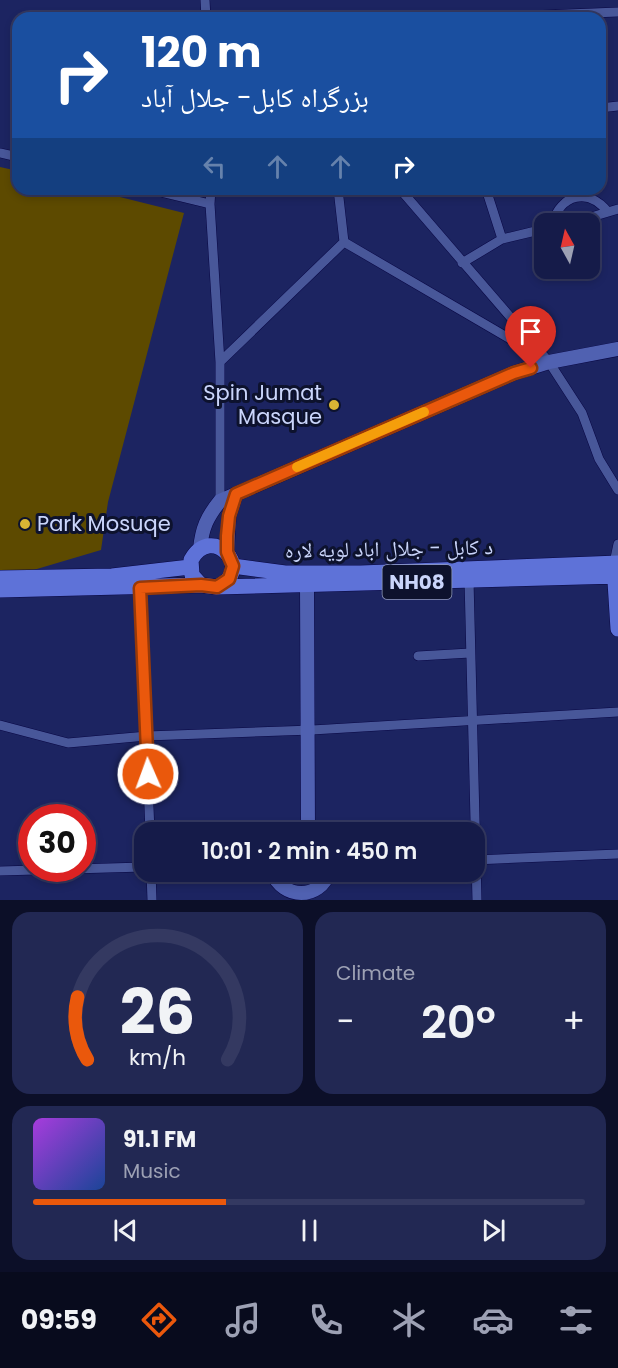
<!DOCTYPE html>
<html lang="en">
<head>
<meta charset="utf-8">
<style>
  body { margin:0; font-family:Poppins,"Noto Naskh Arabic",sans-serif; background:#222853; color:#f1f3f6; height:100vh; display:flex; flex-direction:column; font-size:22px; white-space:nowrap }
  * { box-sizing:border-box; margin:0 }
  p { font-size:20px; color:#9da1b4 }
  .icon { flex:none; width:33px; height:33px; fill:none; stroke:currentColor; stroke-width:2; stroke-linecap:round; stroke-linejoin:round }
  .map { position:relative; height:900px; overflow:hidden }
  .side { display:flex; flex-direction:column; gap:12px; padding:12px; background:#0c0f28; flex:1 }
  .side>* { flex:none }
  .top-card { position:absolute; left:12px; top:12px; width:594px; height:183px; border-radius:18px; box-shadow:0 3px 9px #0003,0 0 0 2px #343961; background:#1a4fa0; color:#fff; overflow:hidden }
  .needle { width:39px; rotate:352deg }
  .fabs { position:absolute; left:534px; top:213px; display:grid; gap:12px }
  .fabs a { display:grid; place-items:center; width:66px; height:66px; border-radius:12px; background:#151b49; box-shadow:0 3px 9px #0003,0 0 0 2px #343961; font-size:30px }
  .speed { position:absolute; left:18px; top:804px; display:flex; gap:12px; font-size:30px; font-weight:700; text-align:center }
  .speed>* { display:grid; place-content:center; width:78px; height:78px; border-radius:50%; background:#151b49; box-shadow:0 3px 9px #0003,0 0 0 2px #343961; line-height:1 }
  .speed .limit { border:9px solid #d22; background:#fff; color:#111 }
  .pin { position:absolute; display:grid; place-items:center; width:51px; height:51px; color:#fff; margin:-62px -26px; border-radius:50% 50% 50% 0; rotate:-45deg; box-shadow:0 0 6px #0007 }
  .pin .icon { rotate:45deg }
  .me { position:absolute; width:66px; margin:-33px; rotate:358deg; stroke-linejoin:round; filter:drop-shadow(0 0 4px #0008) }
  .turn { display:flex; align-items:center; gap:21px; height:126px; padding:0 30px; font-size:27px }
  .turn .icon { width:78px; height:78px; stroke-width:2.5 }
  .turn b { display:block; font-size:42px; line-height:51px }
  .lanes { display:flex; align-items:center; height:57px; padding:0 30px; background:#0003; justify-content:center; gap:30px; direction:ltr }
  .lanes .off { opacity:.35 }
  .big { font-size:45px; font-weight:600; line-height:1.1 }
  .side .widget { flex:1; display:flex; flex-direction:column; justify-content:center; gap:9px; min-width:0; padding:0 21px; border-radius:18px; background:#222853 }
  .side .dial { align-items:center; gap:0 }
  .dial svg { height:156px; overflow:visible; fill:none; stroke:#343961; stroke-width:7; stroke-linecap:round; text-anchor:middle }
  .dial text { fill:#f1f3f6; stroke:none }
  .song { display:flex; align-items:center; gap:18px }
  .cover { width:72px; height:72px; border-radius:9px; background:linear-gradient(135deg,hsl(280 70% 55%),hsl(220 70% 35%)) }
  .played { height:6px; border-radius:3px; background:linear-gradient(90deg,#ea580c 35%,#343961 35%) }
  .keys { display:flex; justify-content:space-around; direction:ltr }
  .heat { display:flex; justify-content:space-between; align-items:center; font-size:33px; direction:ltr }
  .side .tiles { flex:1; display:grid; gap:12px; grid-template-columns:1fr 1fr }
  .widget:last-child { grid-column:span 2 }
  .trip { position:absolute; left:134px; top:822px; width:351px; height:60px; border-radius:18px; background:#151b49; box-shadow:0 3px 9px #0003,0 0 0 2px #343961; font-weight:600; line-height:60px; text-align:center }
  .menu { display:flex; height:96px; justify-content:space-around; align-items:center; background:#080b1d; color:#9da1b4 }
  .menu .icon { width:42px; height:42px }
  .menu .on { color:#ea580c }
  .menu b { font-size:27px; color:#f1f3f6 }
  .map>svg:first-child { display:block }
</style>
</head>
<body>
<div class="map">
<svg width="618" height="900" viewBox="0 0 618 900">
  <rect width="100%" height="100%" fill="#1c2461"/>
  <!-- green -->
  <path fill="#5d4a00" d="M0,167l18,4v18h70l96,24 -76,289 -7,48 -81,24 -20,-1z"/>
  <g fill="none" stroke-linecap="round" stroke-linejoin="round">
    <defs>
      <path id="minor" d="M205,0l1,18
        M543,15l75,-3
        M600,108l18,-2
        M0,153l18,4
        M148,189l62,15 10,158v139
        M400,189l149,173 33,51 17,46 19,31
        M486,189l16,50
        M210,204l1,-15
        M552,224c9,-30 36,-37 56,-12
        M568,224l50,-15
        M344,242l197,115
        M462,263l40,-24 42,-10
        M220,362l124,-120 -6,-53
        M614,563l4,-19
        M469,580l8,320
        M140,588l10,244
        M418,656l52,-3
        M0,725l68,18 79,-7 165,-6 306,-18
        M474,860l144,-6
        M0,871l144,-4
        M151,872l1,28"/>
      <path id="secondary" d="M200,549c2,-21 7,-32 20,-48l294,-128 35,-11 69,-13
        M227,552l2,-36 7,-22
        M307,585l1,247
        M272,872c11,28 48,28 57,0"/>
      <path id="trunk" d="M233,566l52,7h76l257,-10
        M614,566l4,63
        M0,578l112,-2 78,-9
        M217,587l401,-11
        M0,590l201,-5 16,2c39,-17 -5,-65 -26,-27l1,15 9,10"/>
    </defs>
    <!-- minor casing -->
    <use href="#minor" stroke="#090744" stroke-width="10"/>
    <!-- secondary casing -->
    <use href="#secondary" stroke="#090744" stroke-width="15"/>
    <!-- trunk casing -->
    <use href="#trunk" stroke="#090744" stroke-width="16"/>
    <!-- minor -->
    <use href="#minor" stroke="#485799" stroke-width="9"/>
    <!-- secondary -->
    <use href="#secondary" stroke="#5061b1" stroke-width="14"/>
    <!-- trunk -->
    <use href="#trunk" stroke="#5e72d8" stroke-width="15"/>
  </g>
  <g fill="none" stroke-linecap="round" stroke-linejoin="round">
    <defs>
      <path id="route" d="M148,774l-8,-186 61,-3 16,2 12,-8 4,-13 -6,-14v-16l2,-20 7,-22 278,-121 17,-5"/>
    </defs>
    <!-- route casing -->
    <use href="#route" stroke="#983908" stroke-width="15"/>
    <!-- route -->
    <use href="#route" stroke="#ea580c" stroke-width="10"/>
    <!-- slow -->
    <path stroke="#f59e0b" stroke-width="10" d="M297,467l127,-55"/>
  </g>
  <!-- markers -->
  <g fill="#d8b434" stroke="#0d122d" stroke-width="2">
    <circle cx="334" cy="405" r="6"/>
    <circle cx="25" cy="524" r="6"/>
  </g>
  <g text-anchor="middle" stroke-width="6" stroke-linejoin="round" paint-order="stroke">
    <!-- shield labels -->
    <rect fill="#0d122d" stroke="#919abd" stroke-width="1.5" x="382.5" y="565" width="69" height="34" rx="4.5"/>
    <g font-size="20" font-weight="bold" fill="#cad5fb">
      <text x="417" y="589">NH08</text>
    </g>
    <!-- poi labels -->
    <g font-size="21" fill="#cad5fb" stroke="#0d122d" text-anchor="end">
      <text x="322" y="400">Spin Jumat<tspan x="322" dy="24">Masque</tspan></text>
      <text x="37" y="531" text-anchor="start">Park Mosuqe</text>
    </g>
    <!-- street labels -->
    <g font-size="21" fill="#cad5fb" stroke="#0d122d">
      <text transform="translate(389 549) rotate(-1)" y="7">د کابل - جلال اباد لویه لاره</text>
    </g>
  </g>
</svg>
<div class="fabs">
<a><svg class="needle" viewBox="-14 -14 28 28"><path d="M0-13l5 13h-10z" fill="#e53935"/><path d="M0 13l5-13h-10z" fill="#9da1b4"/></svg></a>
</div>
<div class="speed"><div class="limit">30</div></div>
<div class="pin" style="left:531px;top:368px;background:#d93025"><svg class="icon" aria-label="arrive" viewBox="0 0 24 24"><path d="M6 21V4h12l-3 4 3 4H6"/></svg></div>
<svg class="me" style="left:148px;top:774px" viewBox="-20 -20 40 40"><circle r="17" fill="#ea580c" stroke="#fff" stroke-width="3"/><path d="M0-11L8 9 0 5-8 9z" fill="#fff"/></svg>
<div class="trip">10:01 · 2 min · 450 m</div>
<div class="top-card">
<div class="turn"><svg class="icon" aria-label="right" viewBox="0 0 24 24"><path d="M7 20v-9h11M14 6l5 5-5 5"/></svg><div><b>120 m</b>بزرگراه کابل- جلال آباد</div></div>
<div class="lanes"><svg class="icon off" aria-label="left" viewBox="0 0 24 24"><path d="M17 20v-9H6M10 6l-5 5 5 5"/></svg><svg class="icon off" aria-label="ahead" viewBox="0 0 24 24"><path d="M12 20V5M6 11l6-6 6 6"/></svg><svg class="icon off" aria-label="ahead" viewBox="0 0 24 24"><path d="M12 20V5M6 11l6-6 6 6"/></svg><svg class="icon" aria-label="right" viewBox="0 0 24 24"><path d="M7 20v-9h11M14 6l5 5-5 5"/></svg></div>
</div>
</div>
<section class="side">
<div class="tiles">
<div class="widget dial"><svg viewBox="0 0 100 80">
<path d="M14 69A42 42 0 1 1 86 69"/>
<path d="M14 69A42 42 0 0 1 9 37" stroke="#ea580c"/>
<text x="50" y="56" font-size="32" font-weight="700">26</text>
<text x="50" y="72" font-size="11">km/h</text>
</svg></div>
<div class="widget"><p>Climate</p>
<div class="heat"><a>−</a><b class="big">20°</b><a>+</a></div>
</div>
<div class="widget">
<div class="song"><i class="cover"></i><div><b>91.1 FM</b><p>Music</p></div></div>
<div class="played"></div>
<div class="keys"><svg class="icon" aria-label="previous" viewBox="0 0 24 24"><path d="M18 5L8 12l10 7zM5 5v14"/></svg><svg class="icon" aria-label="pause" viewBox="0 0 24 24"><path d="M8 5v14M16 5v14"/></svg><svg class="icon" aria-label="next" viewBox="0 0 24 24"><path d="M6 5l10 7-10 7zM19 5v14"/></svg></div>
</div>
</div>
</section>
<nav class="menu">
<b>09:59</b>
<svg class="icon on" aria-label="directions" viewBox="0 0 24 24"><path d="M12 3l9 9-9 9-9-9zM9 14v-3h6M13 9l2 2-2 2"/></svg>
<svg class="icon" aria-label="music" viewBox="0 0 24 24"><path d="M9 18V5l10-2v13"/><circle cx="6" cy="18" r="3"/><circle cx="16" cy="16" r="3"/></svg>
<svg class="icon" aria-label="phone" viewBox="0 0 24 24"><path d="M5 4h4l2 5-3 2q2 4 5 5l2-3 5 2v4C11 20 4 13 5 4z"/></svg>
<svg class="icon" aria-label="climate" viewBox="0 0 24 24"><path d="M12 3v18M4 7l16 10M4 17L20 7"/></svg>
<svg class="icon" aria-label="car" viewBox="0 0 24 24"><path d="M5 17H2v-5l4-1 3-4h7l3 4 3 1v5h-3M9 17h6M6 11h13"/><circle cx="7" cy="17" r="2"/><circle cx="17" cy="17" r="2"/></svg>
<svg class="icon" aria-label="filters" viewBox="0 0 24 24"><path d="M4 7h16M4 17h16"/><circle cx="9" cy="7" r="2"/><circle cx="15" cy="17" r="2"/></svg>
</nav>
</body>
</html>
